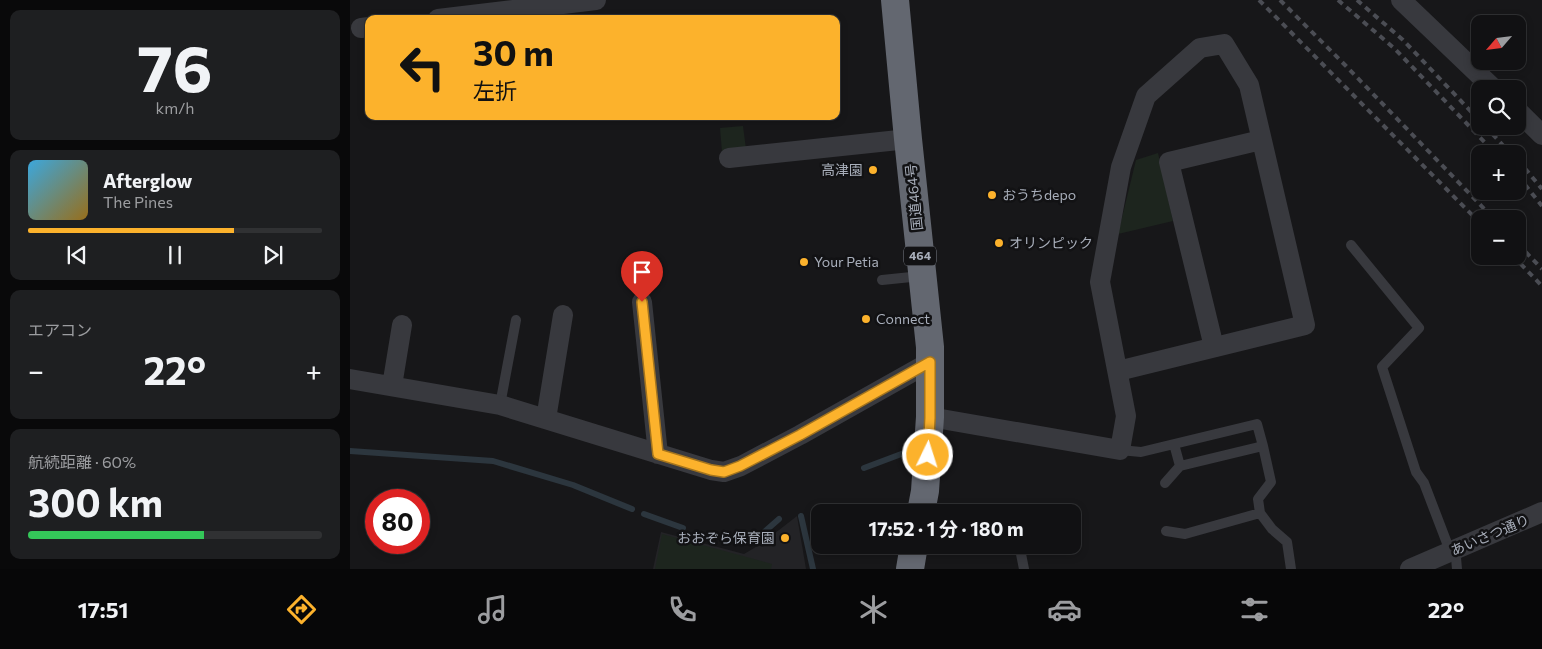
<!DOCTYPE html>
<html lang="ja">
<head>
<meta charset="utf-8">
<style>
  body { margin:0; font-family:Commissioner,"Noto Sans JP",sans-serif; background:#1e1f21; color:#f1f3f6; height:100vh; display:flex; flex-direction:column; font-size:19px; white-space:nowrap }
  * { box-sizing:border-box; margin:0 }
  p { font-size:16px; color:#9c9da0 }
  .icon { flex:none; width:28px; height:28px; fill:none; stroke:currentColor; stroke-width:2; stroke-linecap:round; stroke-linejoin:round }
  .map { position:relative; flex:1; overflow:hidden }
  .details { display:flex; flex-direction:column; gap:10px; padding:10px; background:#09090a; width:350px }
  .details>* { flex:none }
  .guide { position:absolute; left:15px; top:15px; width:475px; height:105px; border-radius:10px; box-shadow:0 2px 8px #0003,0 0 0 1px #303133; background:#fcb22c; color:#111; overflow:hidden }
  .needle { width:32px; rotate:242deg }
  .buttons { position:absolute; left:1121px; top:15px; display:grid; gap:10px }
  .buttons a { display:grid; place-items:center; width:55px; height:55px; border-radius:10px; background:#111113; box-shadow:0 2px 8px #0003,0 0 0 1px #303133; font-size:25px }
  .speed { position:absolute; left:15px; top:489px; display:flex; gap:10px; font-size:25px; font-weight:700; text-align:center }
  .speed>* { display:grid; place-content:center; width:65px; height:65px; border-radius:50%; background:#111113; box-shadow:0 2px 8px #0003,0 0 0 1px #303133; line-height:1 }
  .speed .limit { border:8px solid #d22; background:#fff; color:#111 }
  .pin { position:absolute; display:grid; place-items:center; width:42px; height:42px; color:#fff; margin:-51px -21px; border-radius:50% 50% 50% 0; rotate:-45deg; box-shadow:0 0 5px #0007 }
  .pin .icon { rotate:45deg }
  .me { position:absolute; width:55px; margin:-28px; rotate:4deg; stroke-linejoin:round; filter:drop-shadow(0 0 4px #0008) }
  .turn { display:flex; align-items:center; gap:18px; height:105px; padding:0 25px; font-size:22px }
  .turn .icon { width:65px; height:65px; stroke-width:2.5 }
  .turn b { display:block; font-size:35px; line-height:42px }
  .big { font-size:38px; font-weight:700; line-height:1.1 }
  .details .tile { flex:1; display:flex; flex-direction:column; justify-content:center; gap:8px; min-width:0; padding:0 18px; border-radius:10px; background:#1e1f21 }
  .details .dial { align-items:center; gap:0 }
  .dial b { font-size:65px; line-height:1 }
  .song { display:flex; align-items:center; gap:15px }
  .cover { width:60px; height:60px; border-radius:8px; background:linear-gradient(135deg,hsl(200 70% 55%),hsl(40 70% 35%)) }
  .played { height:5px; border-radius:2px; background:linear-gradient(90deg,#fcb22c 70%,#303133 70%) }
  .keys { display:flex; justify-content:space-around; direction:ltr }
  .heat { display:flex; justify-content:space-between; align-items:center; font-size:28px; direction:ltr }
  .charge { height:8px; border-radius:4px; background:linear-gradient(90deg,#34c759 60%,#303133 0) }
  .trip { position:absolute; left:461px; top:504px; width:270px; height:50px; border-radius:10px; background:#111113; box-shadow:0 2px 8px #0003,0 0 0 1px #303133; font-weight:700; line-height:50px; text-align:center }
  .menu { display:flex; height:80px; justify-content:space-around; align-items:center; background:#070708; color:#9c9da0 }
  .menu .icon { width:35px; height:35px }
  .menu .active { color:#fcb22c }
  .menu b { font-size:22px; color:#f1f3f6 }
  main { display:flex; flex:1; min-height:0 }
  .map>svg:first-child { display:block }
</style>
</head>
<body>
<main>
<section class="details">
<div class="tile dial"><b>76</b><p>km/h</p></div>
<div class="tile">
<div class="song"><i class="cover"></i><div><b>Afterglow</b><p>The Pines</p></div></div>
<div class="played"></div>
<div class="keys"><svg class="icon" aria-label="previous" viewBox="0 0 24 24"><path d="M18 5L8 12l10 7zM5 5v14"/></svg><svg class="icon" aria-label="pause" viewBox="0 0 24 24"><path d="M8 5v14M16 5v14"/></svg><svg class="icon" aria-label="next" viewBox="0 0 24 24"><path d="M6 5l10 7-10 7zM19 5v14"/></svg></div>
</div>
<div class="tile"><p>エアコン</p>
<div class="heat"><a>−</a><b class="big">22°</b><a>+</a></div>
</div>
<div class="tile"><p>航続距離 · 60%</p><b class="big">300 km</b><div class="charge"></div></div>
</section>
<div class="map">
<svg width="1192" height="569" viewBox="0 0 1192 569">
  <rect width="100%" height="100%" fill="#171719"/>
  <!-- built -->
  <path fill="#232326" d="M447,516l9,53h-153l8,-37 83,22 17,-10z"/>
  <!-- green -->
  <path fill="#1d251e" d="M393,126l3,23 -24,3 -2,-24z
    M808,153l15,68 -55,13 18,-74z
    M312,534l110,30 -1,5h-116z"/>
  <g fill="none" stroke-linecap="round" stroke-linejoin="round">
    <!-- stream -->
    <path stroke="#2c363e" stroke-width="6" d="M0,451l143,10 80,24 59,24
      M514,468l40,-15
      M294,514l39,14
      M451,516l12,53
      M405,540l24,-21"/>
    <!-- lane -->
    <path stroke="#38393e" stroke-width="10" d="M1001,245l68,83 -37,39 34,105 8,11 26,68 6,7 1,11
      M532,280l39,-4
      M150,405l16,-85
      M824,444l6,22
      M770,450l21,2 116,-28 6,22
      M815,483l15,-17 83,-20 8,36 -13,17 2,14 12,16 15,13 4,27
      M816,531l19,3 75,-21
      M659,545l11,4 4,20"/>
    <!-- street -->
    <path stroke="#38393e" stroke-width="20" d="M1051,0l93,89
      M88,19l158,-19
      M11,28l8,-1
      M1168,111l24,24
      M379,158l179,-19
      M292,302l16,152
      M864,347l-45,-185 92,-22
      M0,379l150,26 211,65 13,2 17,-6 59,-31 130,-73
      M42,386l10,-61
      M580,417l190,33 6,-34 -26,-134 21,-115 25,-71 54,-48 24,-4 25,41 56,240 -187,46
      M196,419l17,-104
      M1060,569l132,-57"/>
    <!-- highway -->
    <path stroke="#636770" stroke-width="28" d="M545,0l13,139 22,208v70l-5,74 -4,21
      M560,569l4,-24"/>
    <!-- rail -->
    <path stroke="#4b4d54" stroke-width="4" stroke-dasharray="6 5" stroke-linecap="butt" d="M909,0l221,223
      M930,0l66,66 148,153
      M988,0l57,49 101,105
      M1007,0l46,40 77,81
      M1135,126l26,28
      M1168,160l24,29
      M1168,176l24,30
      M1168,244l24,25
      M1163,256l29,30"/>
  </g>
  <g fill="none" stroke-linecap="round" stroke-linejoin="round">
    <defs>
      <path id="route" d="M292,302l16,152 53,16 13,2 16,-6 60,-31 130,-73v56l-2,37"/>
    </defs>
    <!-- route casing -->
    <use href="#route" stroke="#a4741d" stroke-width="12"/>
    <!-- route -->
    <use href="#route" stroke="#fcb22c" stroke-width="9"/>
  </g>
  <!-- markers -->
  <g fill="#fcb22c" stroke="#121214" stroke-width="2">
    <circle cx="523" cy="170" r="5"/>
    <circle cx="642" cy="195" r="5"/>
    <circle cx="649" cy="243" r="5"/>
    <circle cx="454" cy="262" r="5"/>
    <circle cx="516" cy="319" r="5"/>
    <circle cx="435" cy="538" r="5"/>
  </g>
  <g text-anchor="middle" stroke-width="5" stroke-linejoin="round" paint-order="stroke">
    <!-- shield labels -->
    <rect fill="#121214" stroke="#7b7f88" stroke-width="1" x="554" y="246.5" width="32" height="19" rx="4"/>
    <g font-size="12" font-weight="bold" fill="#a8aeba">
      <text x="570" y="260">464</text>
    </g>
    <!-- poi labels -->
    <g font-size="14" fill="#a8aeba" stroke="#121214" text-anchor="start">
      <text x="513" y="175" text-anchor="end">高津園</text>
      <text x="652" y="200">おうちdepo</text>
      <text x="659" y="248">オリンピック</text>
      <text x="464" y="267">Your Petia</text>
      <text x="526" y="324">Connect</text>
      <text x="425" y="543" text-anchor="end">おおぞら保育園</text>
    </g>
    <!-- street labels -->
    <g font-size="14" fill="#a8aeba" stroke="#121214">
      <text transform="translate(564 197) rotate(-96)" y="5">国道464号</text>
      <text transform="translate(1140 535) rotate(-23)" y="5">あいさつ通り</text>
    </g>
  </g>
</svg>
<div class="buttons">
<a><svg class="needle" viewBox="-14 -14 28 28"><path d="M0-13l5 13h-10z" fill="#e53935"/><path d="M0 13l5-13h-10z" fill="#9c9da0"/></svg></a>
<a><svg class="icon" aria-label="search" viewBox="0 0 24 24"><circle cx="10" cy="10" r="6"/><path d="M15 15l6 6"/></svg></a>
<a>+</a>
<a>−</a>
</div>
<div class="speed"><div class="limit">80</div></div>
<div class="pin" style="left:292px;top:302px;background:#d93025"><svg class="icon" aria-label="arrive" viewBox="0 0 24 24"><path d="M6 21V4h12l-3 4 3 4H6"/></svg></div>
<svg class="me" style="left:578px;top:455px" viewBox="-20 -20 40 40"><circle r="17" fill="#fcb22c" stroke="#fff" stroke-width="3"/><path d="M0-11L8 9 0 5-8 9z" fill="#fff"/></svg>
<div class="trip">17:52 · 1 分 · 180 m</div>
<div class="guide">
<div class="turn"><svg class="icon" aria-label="left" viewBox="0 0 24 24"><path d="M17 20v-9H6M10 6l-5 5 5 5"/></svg><div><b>30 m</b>左折</div></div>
</div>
</div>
</main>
<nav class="menu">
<b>17:51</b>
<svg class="icon active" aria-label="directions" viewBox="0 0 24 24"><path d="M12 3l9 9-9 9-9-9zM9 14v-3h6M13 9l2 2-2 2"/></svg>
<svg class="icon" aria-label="music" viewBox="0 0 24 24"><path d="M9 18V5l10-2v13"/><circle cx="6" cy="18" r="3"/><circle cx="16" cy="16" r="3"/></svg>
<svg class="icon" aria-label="phone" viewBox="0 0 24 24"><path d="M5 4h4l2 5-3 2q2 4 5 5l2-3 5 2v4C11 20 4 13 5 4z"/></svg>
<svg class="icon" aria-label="climate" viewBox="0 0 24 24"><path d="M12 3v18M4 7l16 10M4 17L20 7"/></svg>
<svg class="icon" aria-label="car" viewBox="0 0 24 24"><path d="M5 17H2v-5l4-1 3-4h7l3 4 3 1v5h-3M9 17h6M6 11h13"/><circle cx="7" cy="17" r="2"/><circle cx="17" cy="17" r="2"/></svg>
<svg class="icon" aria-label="filters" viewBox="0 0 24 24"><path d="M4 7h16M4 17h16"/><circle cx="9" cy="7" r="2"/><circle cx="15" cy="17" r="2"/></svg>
<b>22°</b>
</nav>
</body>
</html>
